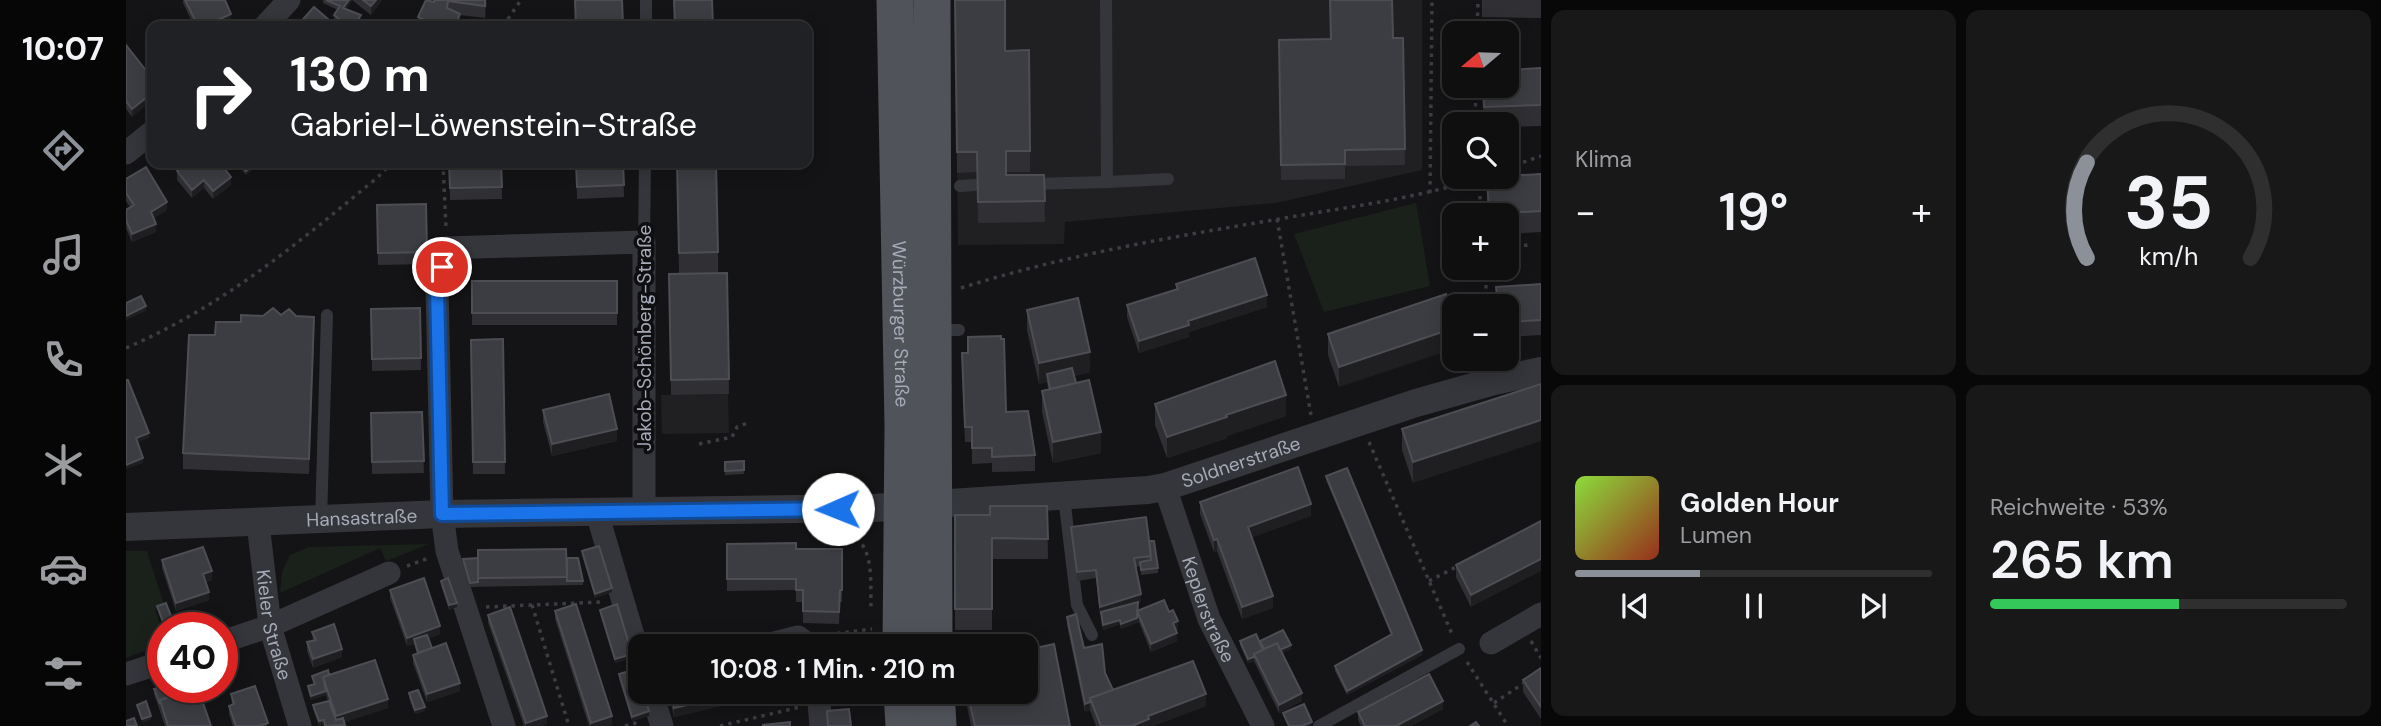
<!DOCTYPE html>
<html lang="de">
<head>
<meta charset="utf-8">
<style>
  body { margin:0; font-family:"DM Sans",sans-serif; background:#181819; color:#f1f3f6; height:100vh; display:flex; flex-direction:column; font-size:26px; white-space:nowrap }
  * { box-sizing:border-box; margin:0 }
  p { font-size:23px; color:#9b9c9f }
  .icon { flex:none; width:38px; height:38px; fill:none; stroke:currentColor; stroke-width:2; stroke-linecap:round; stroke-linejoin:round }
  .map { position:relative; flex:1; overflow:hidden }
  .panel { display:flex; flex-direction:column; gap:10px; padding:10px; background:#080809; width:840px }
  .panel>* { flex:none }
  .top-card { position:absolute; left:21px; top:21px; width:665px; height:147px; border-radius:14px; box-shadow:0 4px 18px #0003,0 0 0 2px #2f2f30; background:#202124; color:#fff; overflow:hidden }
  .needle { width:46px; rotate:251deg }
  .controls { position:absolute; left:1316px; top:21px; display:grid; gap:14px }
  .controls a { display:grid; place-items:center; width:77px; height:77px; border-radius:14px; background:#0f0f10; box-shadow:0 4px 18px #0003,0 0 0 2px #2f2f30; font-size:35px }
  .speed { position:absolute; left:21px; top:612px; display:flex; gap:14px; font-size:35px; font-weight:700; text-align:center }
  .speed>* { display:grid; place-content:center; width:91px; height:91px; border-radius:50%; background:#0f0f10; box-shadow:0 4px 18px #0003,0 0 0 2px #2f2f30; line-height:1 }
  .speed .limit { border:10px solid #d22; background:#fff; color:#111 }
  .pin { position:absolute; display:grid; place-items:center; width:60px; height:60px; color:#fff; margin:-30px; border:4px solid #fff; border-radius:50%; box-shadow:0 2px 7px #0007 }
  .me { position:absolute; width:77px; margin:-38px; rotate:269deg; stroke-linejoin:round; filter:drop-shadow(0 0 5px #0008) }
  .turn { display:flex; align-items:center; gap:24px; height:147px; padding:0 28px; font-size:32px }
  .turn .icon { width:91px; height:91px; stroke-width:2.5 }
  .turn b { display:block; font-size:49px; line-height:60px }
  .big { font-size:52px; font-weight:600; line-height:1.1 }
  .panel .widget { flex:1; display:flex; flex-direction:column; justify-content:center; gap:10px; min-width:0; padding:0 24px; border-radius:14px; background:#181819 }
  .panel .dial { align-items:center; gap:0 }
  .dial svg { height:182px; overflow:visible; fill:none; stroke:#2f2f30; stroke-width:7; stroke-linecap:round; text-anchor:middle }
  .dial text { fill:#f1f3f6; stroke:none }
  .song { display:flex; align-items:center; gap:21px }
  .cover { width:84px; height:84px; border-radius:10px; background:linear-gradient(135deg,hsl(90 70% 55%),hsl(10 70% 35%)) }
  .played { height:7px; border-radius:4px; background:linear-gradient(90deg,#8c9099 35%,#2f2f30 35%) }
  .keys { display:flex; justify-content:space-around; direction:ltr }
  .heat { display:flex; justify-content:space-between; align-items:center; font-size:38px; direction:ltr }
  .charge { height:10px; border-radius:5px; background:linear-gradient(90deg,#34c759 53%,#2f2f30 0) }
  .panel .tiles { flex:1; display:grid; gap:10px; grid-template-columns:repeat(2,1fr) }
  .trip { position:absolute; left:502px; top:634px; width:410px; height:70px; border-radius:14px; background:#0f0f10; box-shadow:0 4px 18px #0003,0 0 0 2px #2f2f30; font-weight:600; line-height:70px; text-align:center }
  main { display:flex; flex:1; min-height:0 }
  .dock { display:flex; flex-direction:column; width:126px; justify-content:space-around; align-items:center; background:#060606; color:#9b9c9f }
  .dock .icon { width:49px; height:49px }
  .dock .active { color:#8c9099 }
  .dock b { font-size:32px; color:#f1f3f6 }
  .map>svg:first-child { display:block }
</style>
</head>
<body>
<main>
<nav class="dock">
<b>10:07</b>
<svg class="icon active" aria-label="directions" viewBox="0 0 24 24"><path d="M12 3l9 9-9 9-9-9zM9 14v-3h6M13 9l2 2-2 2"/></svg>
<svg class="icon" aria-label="music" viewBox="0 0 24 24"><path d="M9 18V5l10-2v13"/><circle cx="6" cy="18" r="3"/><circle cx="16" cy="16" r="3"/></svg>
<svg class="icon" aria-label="phone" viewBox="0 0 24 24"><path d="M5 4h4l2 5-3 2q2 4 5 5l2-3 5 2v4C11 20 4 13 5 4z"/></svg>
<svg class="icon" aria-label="climate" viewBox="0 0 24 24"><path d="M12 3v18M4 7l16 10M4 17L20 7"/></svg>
<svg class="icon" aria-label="car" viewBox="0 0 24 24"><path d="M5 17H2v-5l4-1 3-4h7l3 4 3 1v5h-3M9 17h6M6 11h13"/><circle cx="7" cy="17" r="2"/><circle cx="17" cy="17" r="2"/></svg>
<svg class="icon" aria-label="filters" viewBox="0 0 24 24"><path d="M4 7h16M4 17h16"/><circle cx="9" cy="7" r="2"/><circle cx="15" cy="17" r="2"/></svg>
</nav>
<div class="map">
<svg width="1415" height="726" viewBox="0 0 1415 726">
  <rect width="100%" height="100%" fill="#141416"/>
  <!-- built -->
  <path fill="#202023" d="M829,0h467v170l-146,33 -211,19 -1,22 -106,1z
    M602,394l1,39 -67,1 -1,-39z"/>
  <!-- green -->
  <path fill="#1a211b" d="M1290,203l14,83 -106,26 -30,-78z
    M303,544l-43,17 -6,-13 -100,45 2,-21 8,-17 19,-8z
    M0,551h21l17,54 -9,4 8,25v10l-37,14z"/>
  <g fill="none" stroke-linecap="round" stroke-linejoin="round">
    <!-- path -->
    <path stroke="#3b3d42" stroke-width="3.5" stroke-dasharray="3.5 5" stroke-linecap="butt" d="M377,26l18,-26
      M1351,33l1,-33
      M1349,86l1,38
      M317,163l3,65
      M1381,168l34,-12
      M1353,179l2,36
      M1304,193l2,-193
      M1151,219l34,196
      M1381,246l24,-1
      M1359,268l2,38
      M835,288c104,-33 211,-51 318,-69 68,-12 137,-20 203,-42
      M0,348c97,-42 171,-104 252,-171l14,-14
      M1243,442l83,192
      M573,444l33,-7 5,-10 13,-5
      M727,531l1,5c21,15 16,49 17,73
      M281,566l22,-8
      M1303,581l29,-15
      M406,605l37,121
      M360,607l115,-5
      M1405,641l10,17
      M703,642h5l-1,-8 39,-5
      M1341,662l41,64
      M1368,703l33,-22
      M499,726l15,-4
      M594,726l80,-19"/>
    <!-- service -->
    <path stroke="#35363b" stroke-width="12" d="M520,26v-26
      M981,182l61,-3
      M905,184l76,-2 -1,-182
      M834,186l14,-1
      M518,242l1,-79
      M812,330h21
      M938,497l13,108 15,30
      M195,520l6,-205
      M1193,726l140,-77"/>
    <!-- minor -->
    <g stroke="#35363b" stroke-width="23">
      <path d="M139,26l24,-26"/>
      <path d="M0,153l26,-21"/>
      <path id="s1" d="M1039,487l44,132 54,107"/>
      <path d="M471,513l43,146"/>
      <path id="s2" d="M132,523l12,103 30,100"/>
      <path d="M96,642l48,-16 119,-53"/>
      <path d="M1365,643l50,-29"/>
      <path d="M636,646l36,-9 12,9"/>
      <path d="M0,674l37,-12"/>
      <path d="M525,691l11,35"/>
      <path d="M692,691l3,35"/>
      <path d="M378,726l-57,-175 -5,-37 -5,-228 9,-38 198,-6v270"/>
    </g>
    <!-- tertiary -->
    <path stroke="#35363b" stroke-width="28" id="s3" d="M0,527l316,-13 431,-6 275,-18 17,-3 251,-84 78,-22 47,-10"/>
    <!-- primary -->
    <g stroke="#51535b" stroke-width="37">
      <path id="s4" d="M769,0l8,426 -2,220"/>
      <path d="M806,0l2,646"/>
      <path d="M776,691l2,35"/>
      <path d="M810,691l2,35"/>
    </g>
  </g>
  <!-- wall -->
  <path fill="#303034" d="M57,0h42l6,22 -9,4h-28l-11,-23z
    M197,0h29l-6,9 15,10 -5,7h-13l-9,-7v-4l4,-5 -15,-7z
    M226,0h30l-11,15z
    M307,0h54l-2,18 -25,-3v11h-42v-9l15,-15z
    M449,0h47l1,26h-47z
    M829,0l50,51 25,100v21h-24v3h38l1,47 -67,1 -1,-51 -20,1z
    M1356,0h59v18l-59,-1z
    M1277,38l2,127 -60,1v13l-64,1 -2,-140z
    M0,45l26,33 -20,39 -6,-8z
    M1415,68v58l-34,1v-3h-23l-2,-38h25z
    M48,163h46l11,22 -18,14 -9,-11 -12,10 -15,-18v-9l3,-1z
    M110,163h23v1l-13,11z
    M323,163h52l1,36 -52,1z
    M450,163h47l1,34 -47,2z
    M551,163l41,89v21h-39z
    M1415,174v58l-34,2v-19h-19l-1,-38z
    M0,179l41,31 -13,8 2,14 -24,10 -6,-14v-18l4,-3 -4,-6z
    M300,204l1,60 -49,1 -1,-60z
    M601,273l2,121 -58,1 -2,-121z
    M346,281h145v44h-145z
    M1050,284l91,23 -78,25v5l-50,16 -12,-36v-12l49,-16z
    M1415,284v51l-34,2v-31h-10l-1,-19z
    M294,308l1,62 -49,1 -1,-62z
    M901,310l63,62 -16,4 27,77 -48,10 -11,-51v-21l6,-2 -1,-7 -8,2 -12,-54z
    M155,315l33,17 -5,142 -126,-5v-16l58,-131z
    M1328,319l-115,68 -11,-32v-21z
    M377,339l2,135h-32l-2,-134z
    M836,368l44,44 29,43v16l-43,1v-9l-20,1v-22h-7z
    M1415,384l-128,99 -11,-33v-21z
    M1029,404l131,12 -59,20v2l-60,20 -12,-33z
    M417,410l74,31 -65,15 -9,-34z
    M296,412l2,61 -52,1 -1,-61z
    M618,461v13l-19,1v-13z
    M1200,476l96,179 -75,40 -12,-24v-5l56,-31 -65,-155z
    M1074,502l111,14 -59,21 21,71 -31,11 -25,-68 -3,1 -14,-38z
    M921,506l1,53h-56v71h-37v-115h35z
    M1415,521l-70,86 -15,-30v-12z
    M945,527l78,14 9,27v5l-17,2 -1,-9 -4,1 5,35 -3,1v8l40,18 -2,1 1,11 -26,11 -12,-30 -18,7 -1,-5 -17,6 -2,-15h-1l-4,-37 -19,3z
    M601,544l69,5h46v53h-2l-1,22 -36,-1v-21h-7v-12l-69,1z
    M456,551l30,41 -17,6 -13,-43z
    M441,558l16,23v4l-113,2 -7,-24v-4z
    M36,560l50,20 -6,2 3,18 -33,11 -14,-43z
    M315,581l16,26 -8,3 -8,-25z
    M264,590l50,44 -11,4 3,10 28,43 -33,11 -14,-39v-8l4,-2 -3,-9 -7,2 -17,-48z
    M474,610l32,48 -17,5 -15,-49z
    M429,611l57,114 -5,1h-18l-34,-107z
    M362,615l59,109 -6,2h-17l-36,-103z
    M941,617l17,31 21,25 8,17 93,16 -53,20h-57l-6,-16 -5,2 -18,-87z
    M186,632l30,25 -29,11 -6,-17v-9l6,-1z
    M1114,641l20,3v-3l31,8 -9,4 20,48 -23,12 -25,-52 -6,2 -8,-18z
    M1415,668v51l-18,-27v-12z
    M493,674l30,42 -17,5 -13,-42z
    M203,675l59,33 -44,14 1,4h-20l-1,-2 -5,2 -6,-17v-4l15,-4 -2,-6 -15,5 -3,-10v-4l5,-2 -1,-8z
    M28,689l13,9 32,3 12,25h-46l-11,-32z
    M542,691h116l-110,26z
    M699,691h23v9l-22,2z
    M838,691h62l44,35h-99z
    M283,693l16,18 -10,3 -6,-16z
    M105,694l37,32h-35l-4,-12v-8l3,-1z
    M1317,709l-32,17h-50l-3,-6v-8z"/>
  <!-- shaded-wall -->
  <path fill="#1f1f22" d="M223,0l3,1 -9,11v-4z
    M250,0h6l-11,15v-9z
    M359,0h2l-2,18z
    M105,14v8l-9,4h-17z
    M334,14v12h-5z
    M235,15v4l-5,7h-2z
    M26,93v8l-20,16v-8z
    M54,163h4v4l-4,3z
    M130,163h3v1l-13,11v-4z
    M105,177v8l-18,14v-8z
    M78,180v8l-12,10v-8z
    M41,202v8l-16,10v-8z
    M30,224v8l-24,10v-8z
    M1141,295v12l-78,25v5l-50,16v-12l49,-20z
    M20,306v5l-20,9v-4z
    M1328,328v21l-115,38v-20z
    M964,352v20l-42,10 -1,-8v8l-8,2v-21z
    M1160,395v21l-59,20v2l-60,20v-21l59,-22z
    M1415,420v21l-128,42v-21z
    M491,429v12l-65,15v-12z
    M975,432v21l-48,10v-21z
    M23,433v5l-13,5v-5z
    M17,458v5l-17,6v-4z
    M1185,504v12l-63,23v-12z
    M1091,539v12l-3,1v-12z
    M1415,559v12l-70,36v-12z
    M86,571v9l-9,2v-8z
    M486,588v4l-17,6v-4z
    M83,592v8l-33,11v-8z
    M1015,594v8l-41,13v-8z
    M1147,596v12l-31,11v-12z
    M331,603v4l-8,3v-5z
    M1013,618v4l-18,7v-5z
    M46,619v4l-9,3v-4z
    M994,620v4l-17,6v-5z
    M1052,621v8l-5,2v-8z
    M314,626v8l-25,9 -1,-4v5l-7,2v-8z
    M1051,633v8l-26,11v-8z
    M1165,645v4l-12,6v-4z
    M216,649v8l-29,11v-9z
    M1296,650v5l-75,40v-4z
    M506,654v4l-17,5v-4z
    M1128,657v4l-6,2v-4z
    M334,683v8l-33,11v-8z
    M200,691v4l-15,5v-4z
    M622,691h36l-110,26v-9z
    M1176,693v8l-23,12v-8z
    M1080,694v12l-53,20h-21l16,-10z
    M262,699v9l-52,17v-9z
    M1317,701v8l-32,17h-15z
    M964,702v8l-5,2v-8z
    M299,707v4l-10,3v-4z
    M523,711v5l-17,5v-4z
    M25,716v4l-9,3v-4z
    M421,716v8l-6,2h-15v-3z
    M486,716v9l-5,1h-16v-3z
    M198,720v4l-5,2v-5z
    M1186,722l-1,4h-9z"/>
  <!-- building -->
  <path fill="#3c3d42" stroke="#4d4e54" stroke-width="2" d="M59,0h40l6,14 -26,12h-7z
    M200,0h23l-6,8 18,7 -7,11h-6l-14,-11 6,-9z
    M237,0h13l-5,6z
    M300,0l8,2 1,-2h50v6l-37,-5 -1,7 13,6 -5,12h-18l-19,-9z
    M449,0h47l1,25 -47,1z
    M548,0h38l1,26h-38z
    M829,0h50v51l24,-1 1,101h-24v24h38l1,26 -67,1 -1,-50h-20z
    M1204,0h62l1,38h10l2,111 -60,1v14l-64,1 -2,-125 52,-1z
    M188,7l22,19h-39z
    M0,45l26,33v15l-20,16 -6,-8z
    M1415,68v37l-57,2 -1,-21h24v-16z
    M60,163h34l11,14 -18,14 -9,-11 -12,10 -15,-19 10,-7z
    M113,163h17l-10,8z
    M323,163h52l1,24 -52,1z
    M450,163h47l1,22 -47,2z
    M551,163h39l2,89 -39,1z
    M20,167l21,35 -16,10 5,12 -24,10 -6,-14v-10l8,-5 -8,-12v-14z
    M1415,174v37l-52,3 -2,-37z
    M300,204l1,48 -49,1 -1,-48z
    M1129,258l12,37 -79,26 1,4 -50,16 -12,-36 51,-16 -2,-5z
    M601,273l2,106 -58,1 -2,-106z
    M346,281h145v32h-145z
    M1415,284v36l-34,2v-16h-9l-2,-19z
    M1320,294l8,25v9l-115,39 -11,-33z
    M15,296l5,10 -20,10v-13z
    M952,298l12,54 -51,11 -12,-53z
    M147,308l8,7 8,-6 7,7 18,1 -5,142 -126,-6 6,-118h26l1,-13h25v-7l22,1z
    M294,308l1,50 -49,1 -1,-50z
    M875,336v3h3l2,73 22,-1 7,44 -43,2v-9h-20v-21h-7l-3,-74h6v-16z
    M377,339l2,123h-32l-2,-122z
    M1149,361l11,34 -60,20 1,2 -60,20 -12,-33z
    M946,368l4,15 -26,6 -3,-15z
    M0,380h2l21,53 -13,5 7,20 -17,7z
    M963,380l12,52 -48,10 -11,-51z
    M1415,384v36l-128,42 -11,-33z
    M483,394l8,35 -65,15 -9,-34z
    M296,412l2,49 -52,1 -1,-49z
    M618,461v9l-19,1v-9z
    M1172,467l13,37 -63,23 25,69 -31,11 -25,-68 -3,1 -14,-38z
    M1221,468l75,182 -75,41 -12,-25 57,-32 -66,-158z
    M864,506h57l1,33 -56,-1v71h-37v-94h35z
    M1020,517l5,39 -17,2 7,36 -41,13 -4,-37 -19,2 -6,-45z
    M1415,521v38l-70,36 -15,-30z
    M1023,541h5l4,27 -17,2 -1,-8 11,-2z
    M670,543v6h46v41h-2l-1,22 -36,-1v-21h-7v-11h-69v-35z
    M473,546l13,42 -17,6 -13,-43z
    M77,547l9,24 -9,3 6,18 -33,11 -14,-43z
    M440,549l1,28 -89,1v-28z
    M352,558v24l-8,1 -7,-24z
    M441,558h11l5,23h-16z
    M298,578l16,48 -33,12 -17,-48z
    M322,578l9,25 -8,2 -8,-24z
    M1038,600l5,12 4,-2 5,11 -5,2 4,10 -26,11 -14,-33z
    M1012,602l-1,16 -16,6 -1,-4 -17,5 -2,-13z
    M40,603l6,16 -9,3 -6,-16z
    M450,604l36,112 -21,7 -36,-112z
    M491,604l15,50 -17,5 -15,-49z
    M384,607l37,109 -21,7 -38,-108z
    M950,614l8,34 18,-4 3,29 8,17 -23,8v4l-5,2 -18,-87z
    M208,624l8,25 -29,10 -6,-17 9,-2 -4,-8z
    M1157,630l8,15 -11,5 -3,-7 -13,6 -4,-8z
    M1130,634l7,16 -9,4v3l-6,2 -8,-18z
    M301,635l5,13 -14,5 -4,-14z
    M717,642l1,4h-23v-2z
    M320,643l14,40 -33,11 -14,-39z
    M1151,643l25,50 -23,12 -25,-51z
    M928,644l16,82h-95l-8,-35h59v-41z
    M249,660l13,39 -52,17 -13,-39z
    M1067,661l13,33 -58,22 1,3 -17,7h-31l-11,-28z
    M1415,668v39l-18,-27z
    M511,669l3,13v9h3l6,20 -17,6 -13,-43z
    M202,670l1,5 -6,2 3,14 -15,5 -3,-10 7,-2 -3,-8z
    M1303,674l14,27 -47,25h-31l-7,-14z
    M129,686l13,37 -10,3h-22l-7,-20 5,-2 -3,-10z
    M37,687l4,11 -7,2v4l-6,-15z
    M69,688l4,13 3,-1 9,26h-43l-8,-26z
    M292,690l7,17 -10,3 -6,-17z
    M544,691h78l-74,17z
    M699,691h23v5l-22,2z
    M20,701l5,15 -9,3 -5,-14z
    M203,701l7,19 7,-2 2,7 -20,1 -1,-6 -5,1 -6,-16z
    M1178,704l8,18 -10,4h-13l-6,-13z
    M723,709l2,17h-23l-1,-15z
    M8,718l3,8h-11v-5z
    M664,722v4h-27v-1z
    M1350,722l3,4h-9z"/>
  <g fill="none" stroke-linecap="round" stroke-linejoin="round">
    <defs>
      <path id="route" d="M316,267l-5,19 5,228 396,-5"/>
    </defs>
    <!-- route casing -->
    <use href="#route" stroke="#114b97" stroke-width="18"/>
    <!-- route -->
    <use href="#route" stroke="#1a73e8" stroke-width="12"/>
  </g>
  <g text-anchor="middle" stroke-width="7" stroke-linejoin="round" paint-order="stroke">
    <!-- street labels -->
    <g font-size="19" fill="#a5aab7" stroke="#0f0f11">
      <text dy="7" stroke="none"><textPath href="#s4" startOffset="324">Würzburger Straße</textPath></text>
      <text transform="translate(518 338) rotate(-90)" y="7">Jakob-Schönberg-Straße</text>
      <text dy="7" stroke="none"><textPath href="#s3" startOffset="1120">Soldnerstraße</textPath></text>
      <text dy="7" stroke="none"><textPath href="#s3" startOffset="236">Hansastraße</textPath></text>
      <text dy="7" stroke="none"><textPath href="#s1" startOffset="130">Keplerstraße</textPath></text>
      <text dy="7" stroke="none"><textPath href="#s2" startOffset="103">Kieler Straße</textPath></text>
    </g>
  </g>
</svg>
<div class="controls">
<a><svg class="needle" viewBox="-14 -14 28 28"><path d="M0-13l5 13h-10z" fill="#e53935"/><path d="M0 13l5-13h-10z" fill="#9b9c9f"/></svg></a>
<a><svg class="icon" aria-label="search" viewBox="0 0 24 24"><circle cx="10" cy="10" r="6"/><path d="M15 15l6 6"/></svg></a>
<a>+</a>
<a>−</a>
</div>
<div class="speed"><div class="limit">40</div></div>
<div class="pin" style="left:316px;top:267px;background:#d93025"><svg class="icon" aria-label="arrive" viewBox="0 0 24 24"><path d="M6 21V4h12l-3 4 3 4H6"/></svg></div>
<svg class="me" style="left:712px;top:509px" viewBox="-20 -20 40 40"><circle r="19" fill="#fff"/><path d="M0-13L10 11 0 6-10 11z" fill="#1a73e8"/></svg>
<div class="trip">10:08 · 1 Min. · 210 m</div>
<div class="top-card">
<div class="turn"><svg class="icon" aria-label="right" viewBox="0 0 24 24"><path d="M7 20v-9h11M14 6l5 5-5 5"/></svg><div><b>130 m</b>Gabriel-Löwenstein-Straße</div></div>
</div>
</div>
<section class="panel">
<div class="tiles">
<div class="widget"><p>Klima</p>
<div class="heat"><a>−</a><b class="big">19°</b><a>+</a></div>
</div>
<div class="widget dial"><svg viewBox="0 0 100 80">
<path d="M14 69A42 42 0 1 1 86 69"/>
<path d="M14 69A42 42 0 0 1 14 27" stroke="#8c9099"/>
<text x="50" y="56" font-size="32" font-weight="700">35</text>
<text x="50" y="72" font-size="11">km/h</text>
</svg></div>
<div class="widget">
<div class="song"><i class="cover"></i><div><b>Golden Hour</b><p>Lumen</p></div></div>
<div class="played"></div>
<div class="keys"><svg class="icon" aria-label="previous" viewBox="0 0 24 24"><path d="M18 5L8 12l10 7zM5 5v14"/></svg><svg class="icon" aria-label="pause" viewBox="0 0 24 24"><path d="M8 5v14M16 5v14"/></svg><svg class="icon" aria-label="next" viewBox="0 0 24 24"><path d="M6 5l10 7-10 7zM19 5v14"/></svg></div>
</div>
<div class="widget"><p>Reichweite · 53%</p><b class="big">265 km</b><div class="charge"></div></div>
</div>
</section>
</main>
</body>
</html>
